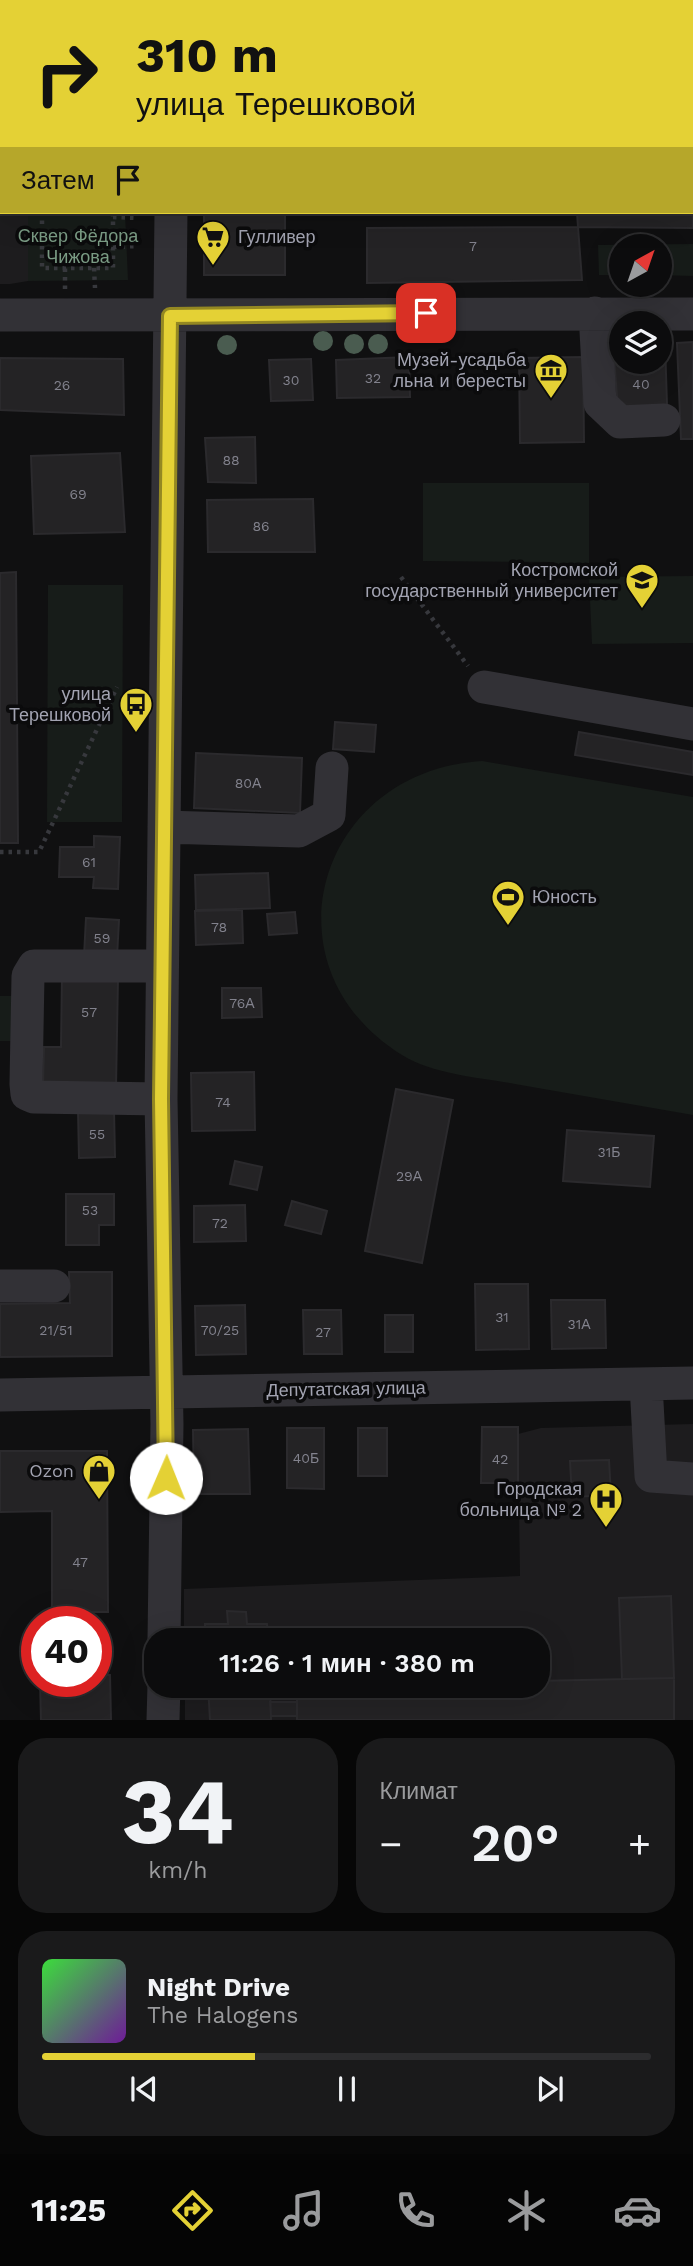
<!DOCTYPE html>
<html lang="ru">
<head>
<meta charset="utf-8">
<style>
  body { margin:0; font-family:"Work Sans",sans-serif; background:#1a1a1b; color:#f1f3f6; height:100vh; display:flex; flex-direction:column; font-size:26px; white-space:nowrap }
  * { box-sizing:border-box; margin:0 }
  p { font-size:23px; color:#9a9b9d }
  .icon { flex:none; width:38px; height:38px; fill:none; stroke:currentColor; stroke-width:2; stroke-linecap:round; stroke-linejoin:round }
  .map { position:relative; height:1720px; overflow:hidden }
  .sheet { display:flex; flex-direction:column; gap:18px; padding:18px; background:#070707; flex:1 }
  .sheet>* { flex:none }
  .banner { position:absolute; left:0px; top:0px; width:693px; height:214px; box-shadow:0 7px 28px #0002,0 0 0 2px #2c2c2e; background:#e4d135; color:#111; overflow:hidden }
  .needle { width:46px; rotate:40deg }
  .tools { position:absolute; left:609px; top:234px; display:grid; gap:14px }
  .tools a { display:grid; place-items:center; width:63px; height:63px; border-radius:50%; background:#0c0c0d; box-shadow:0 7px 28px #0002,0 0 0 2px #2c2c2e; font-size:35px }
  .speed { position:absolute; left:21px; top:1606px; display:flex; gap:14px; font-size:35px; font-weight:700; text-align:center }
  .speed>* { display:grid; place-content:center; width:91px; height:91px; border-radius:50%; background:#0c0c0d; box-shadow:0 7px 28px #0002,0 0 0 2px #2c2c2e; line-height:1 }
  .speed .limit { border:10px solid #d22; background:#fff; color:#111 }
  .pin { position:absolute; display:grid; place-items:center; width:60px; height:60px; color:#fff; margin:-30px; border-radius:14px; box-shadow:0 4px 10px #0006 }
  .me { position:absolute; width:77px; margin:-38px; rotate:1deg; stroke-linejoin:round; filter:drop-shadow(0 0 5px #0008) }
  .turn { display:flex; align-items:center; gap:24px; height:147px; padding:0 21px; font-size:32px }
  .turn .icon { width:91px; height:91px; stroke-width:2.5 }
  .turn b { display:block; font-size:49px; line-height:60px }
  .then { display:flex; align-items:center; height:66px; padding:0 21px; background:#0003; gap:14px; font-size:26px }
  .big { font-size:52px; font-weight:600; line-height:1.1 }
  .sheet .tile { flex:1; display:flex; flex-direction:column; justify-content:center; gap:10px; min-width:0; padding:0 24px; border-radius:28px; background:#1a1a1b }
  .sheet .dial { align-items:center; gap:0 }
  .dial b { font-size:91px; line-height:1 }
  .song { display:flex; align-items:center; gap:21px }
  .cover { width:84px; height:84px; border-radius:10px; background:linear-gradient(135deg,hsl(120 70% 55%),hsl(280 70% 35%)) }
  .played { height:7px; border-radius:4px; background:linear-gradient(90deg,#e4d135 35%,#2c2c2e 35%) }
  .keys { display:flex; justify-content:space-around; direction:ltr }
  .heat { display:flex; justify-content:space-between; align-items:center; font-size:38px; direction:ltr }
  .sheet .tiles { flex:1; display:grid; gap:18px; grid-template-columns:1fr 1fr }
  .tile:last-child { grid-column:span 2 }
  .trip { position:absolute; left:144px; top:1628px; width:406px; height:70px; border-radius:28px; background:#0c0c0d; box-shadow:0 7px 28px #0002,0 0 0 2px #2c2c2e; font-weight:600; line-height:70px; text-align:center }
  .tabs { display:flex; height:112px; justify-content:space-around; align-items:center; background:#050505; color:#9a9b9d }
  .tabs .icon { width:49px; height:49px }
  .tabs .on { color:#e4d135 }
  .tabs b { font-size:32px; color:#f1f3f6 }
  .map>svg:first-child { display:block }
</style>
</head>
<body>
<div class="map">
<svg width="693" height="1720" viewBox="0 0 693 1720">
  <rect width="100%" height="100%" fill="#101011"/>
  <!-- built -->
  <path fill="#1d1c1e" d="M535,0h158v99l-2,-97z
    M0,38l2,174h26v69l-18,3h-10z
    M693,1424v296h-508v-35h352v-45h-353v-51l336,-13 -2,-142 23,-6z"/>
  <!-- green -->
  <path fill="#171c19" d="M28,212h97l3,68 -100,1z
    M693,244v32l-33,-1v-28h-39v28h-22l-1,-30z
    M423,483h166v94l104,-1v67l-101,1 -3,-67h-35v-15l-131,-1z
    M48,585h75l-1,237h-75z
    M482,761l211,36v318c-59,-10 -119,-21 -178,-31 -37,-7 -80,-9 -113,-29 -142,-88 -85,-284 80,-294z
    M0,996h16l-1,45h-15z"/>
  <!-- building -->
  <path fill="#242325" stroke="#2b2a2d" stroke-width="2" d="M203,0h97v2z
    M578,0h115v42l-2,-40z
    M691,176l2,52 -115,-1 -1,-15h114z
    M204,212h81v63h-81z
    M578,227l4,53 -215,3v-55z
    M693,342v97h-12l-4,-96z
    M660,343h5l2,62 -49,4 -5,-65h8v18h39z
    M409,357l1,40 -73,1 -1,-38z
    M583,357l1,85 -64,1 -1,-85z
    M0,358l123,1 1,56 -124,-5z
    M311,359l2,41 -42,1 -2,-41z
    M255,437l1,46 -48,-1 -3,-44z
    M120,453l5,79 -91,2 -3,-78z
    M313,499l2,53h-107l-1,-52z
    M16,572l2,271h-18v-270z
    M335,722l41,3 -2,27 -41,-3z
    M579,732l114,20v23l-118,-20z
    M196,753l106,5 -2,55 -106,-5z
    M94,836l26,1 -2,52 -25,-1 1,-11h-35l1,-30h34z
    M268,873l2,35 -74,2 -1,-35z
    M242,910l1,33 -47,2 -1,-34z
    M295,912l2,21 -28,2 -2,-21z
    M86,918l33,2 -2,37 -33,-1z
    M62,976l56,1 -2,110 -73,-1 1,-39h17z
    M222,988h39l1,29 -40,1z
    M254,1072l1,58 -63,1 -1,-58z
    M396,1089l57,11 -31,163 -57,-12z
    M78,1110h36l1,47 -36,1z
    M567,1130l87,6 -4,51 -87,-6z
    M235,1161l27,6 -5,23 -27,-6z
    M66,1194h48v31h-15v20h-33z
    M292,1201l35,10 -6,23 -36,-9z
    M245,1205l1,36 -52,1v-36z
    M69,1272h43v84l-112,1v-53l70,-1z
    M475,1284h53l1,65 -53,1z
    M551,1300h54l1,48 -54,1z
    M245,1305l1,49 -50,1 -1,-49z
    M303,1310h38l1,44h-38z
    M385,1315h28v37h-28z
    M482,1427h36v56h-37z
    M287,1428h37v61l-37,-1z
    M358,1428h29v48h-29z
    M248,1429l2,65h-56l-1,-64z
    M0,1451h107l1,161h-56v-101l-52,1z
    M609,1460l2,35 -39,2 -2,-36z
    M671,1596l3,82 -52,1 -3,-81z
    M227,1611l19,1 1,12h20l1,16h-63v-16h23z
    M96,1675h14l1,45h-70l-1,-38h56z
    M674,1678v42h-377v-34l240,-1v-4z
    M208,1685h62l1,35h-61z
    M270,1702h27v14h-26z"/>
  <g fill="none" stroke-linecap="round" stroke-linejoin="round">
    <!-- path -->
    <path stroke="#37383d" stroke-width="4.5" stroke-dasharray="3.5 5" stroke-linecap="butt" d="M468,0l3,2
      M499,0v2
      M42,212v56h71v-56
      M113,217l25,1
      M113,247l24,-1
      M94,268l1,20
      M65,289v-21
      M401,577l67,89
      M0,852h39l78,-165"/>
    <!-- minor -->
    <path stroke="#323136" stroke-width="33" d="M171,2v-2
      M595,313l5,90 20,19 44,-2
      M0,315l693,-1
      M484,687l209,37
      M164,827l135,4 30,-16 3,-47
      M161,1099l-127,-2 -7,-3 -1,-10 2,-108 6,-10h128
      M0,1286h54
      M646,1384l5,92 42,3
      M0,1395l693,-12
      M164,1640l3,-216 -6,-325 10,-887
      M163,1720l1,-35"/>
  </g>
  <!-- trees -->
  <g fill="#4a5c50">
    <circle cx="323" cy="341" r="10"/>
    <circle cx="354" cy="344" r="10"/>
    <circle cx="378" cy="344" r="10"/>
    <circle cx="227" cy="345" r="10"/>
  </g>
  <g fill="none" stroke-linecap="round" stroke-linejoin="round">
    <defs>
      <path id="route" d="M166,1478l-5,-379 9,-783 256,-3"/>
    </defs>
    <!-- route casing -->
    <use href="#route" stroke="#948822" stroke-width="18"/>
    <!-- route -->
    <use href="#route" stroke="#e4d135" stroke-width="12"/>
  </g>
  <!-- icons -->
  <defs>
    <symbol id="supermarket-pin" viewBox="-11 -11 22 30"><path d="M0 17L-7.5 6A9.5 9.5 0 1 1 7.5 6Z" fill="#e4d135" stroke="#0b0b0c"/><path d="M-6-5.5h2.5l.6 2H6L4.5 2H-2.5L-4.4-4H-6ZM-1.5 3.2a1.3 1.3 0 1 0 .1 0ZM3 3.2a1.3 1.3 0 1 0 .1 0Z" fill="#111"/></symbol>
    <symbol id="museum-pin" viewBox="-11 -11 22 30"><path d="M0 17L-7.5 6A9.5 9.5 0 1 1 7.5 6Z" fill="#e4d135" stroke="#0b0b0c"/><path d="M0-6L6-3V-2H-6V-3ZM-5-1h2V3h-2ZM-1-1h2V3h-2ZM3-1h2V3H3ZM-6 4H6V6H-6Z" fill="#111"/></symbol>
    <symbol id="university-pin" viewBox="-11 -11 22 30"><path d="M0 17L-7.5 6A9.5 9.5 0 1 1 7.5 6Z" fill="#e4d135" stroke="#0b0b0c"/><path d="M0-5L7-2L0 1L-7-2ZM-4 1L0 2.5L4 1V4Q0 6-4 4Z" fill="#111"/></symbol>
    <symbol id="bus-pin" viewBox="-11 -11 22 30"><path d="M0 17L-7.5 6A9.5 9.5 0 1 1 7.5 6Z" fill="#e4d135" stroke="#0b0b0c"/><path d="M-5-6H5V4H4V6H2V4H-2V6H-4V4H-5ZM-3.5-4V0h7V-4ZM-3.5 1.2v1.5H-2V1.2ZM2 1.2v1.5H3.5V1.2Z" fill="#111"/></symbol>
    <symbol id="stadium-pin" viewBox="-11 -11 22 30"><path d="M0 17L-7.5 6A9.5 9.5 0 1 1 7.5 6Z" fill="#e4d135" stroke="#0b0b0c"/><path d="M0-5a6.5 5 0 1 0 0 10a6.5 5 0 1 0 0-10ZM-3.5-1.8h7v3.6h-7Z" fill="#111"/></symbol>
    <symbol id="shop-pin" viewBox="-11 -11 22 30"><path d="M0 17L-7.5 6A9.5 9.5 0 1 1 7.5 6Z" fill="#e4d135" stroke="#0b0b0c"/><path d="M-5-2.5h2.3a2.7 3.5 0 0 1 5.4 0H5L5.5 6h-11ZM-1.5-2.5h3a1.5 2.3 0 0 0-3 0Z" fill="#111"/></symbol>
    <symbol id="hospital-pin" viewBox="-11 -11 22 30"><path d="M0 17L-7.5 6A9.5 9.5 0 1 1 7.5 6Z" fill="#e4d135" stroke="#0b0b0c"/><path d="M-5-5h3v3.5h4V-5h3V5h-3V1.5h-4V5h-3Z" fill="#111"/></symbol>
  </defs>
  <g fill-rule="evenodd">
    <use href="#supermarket-pin" x="194" y="218" width="38" height="52"/>
    <use href="#museum-pin" x="532" y="351" width="38" height="52"/>
    <use href="#university-pin" x="623" y="561" width="38" height="52"/>
    <use href="#bus-pin" x="117" y="685" width="38" height="52"/>
    <use href="#stadium-pin" x="489" y="878" width="38" height="52"/>
    <use href="#shop-pin" x="80" y="1452" width="38" height="52"/>
    <use href="#hospital-pin" x="587" y="1480" width="38" height="52"/>
  </g>
  <g text-anchor="middle" stroke-width="7" stroke-linejoin="round" paint-order="stroke">
    <!-- number labels -->
    <g font-size="14" fill="#82828d">
      <text x="473" y="251">7</text>
      <text x="373" y="383">32</text>
      <text x="291" y="385">30</text>
      <text x="641" y="389">40</text>
      <text x="62" y="390">26</text>
      <text x="231" y="465">88</text>
      <text x="78" y="499">69</text>
      <text x="261" y="531">86</text>
      <text x="248" y="788">80А</text>
      <text x="89" y="867">61</text>
      <text x="219" y="932">78</text>
      <text x="102" y="943">59</text>
      <text x="242" y="1008">76А</text>
      <text x="89" y="1017">57</text>
      <text x="223" y="1107">74</text>
      <text x="97" y="1139">55</text>
      <text x="609" y="1157">31Б</text>
      <text x="409" y="1181">29А</text>
      <text x="90" y="1215">53</text>
      <text x="220" y="1228">72</text>
      <text x="502" y="1322">31</text>
      <text x="579" y="1329">31А</text>
      <text x="56" y="1335">21/51</text>
      <text x="220" y="1335">70/25</text>
      <text x="323" y="1337">27</text>
      <text x="306" y="1463">40Б</text>
      <text x="500" y="1464">42</text>
      <text x="80" y="1567">47</text>
    </g>
    <!-- park labels -->
    <g font-size="18" fill="#7a9b84" stroke="#0b0b0c">
      <text x="78" y="242">Сквер Фёдора<tspan x="78" dy="21">Чижова</tspan></text>
    </g>
    <!-- poi labels -->
    <g font-size="18" fill="#a2a3b1" stroke="#0b0b0c" text-anchor="end">
      <text x="238" y="243" text-anchor="start">Гулливер</text>
      <text x="526" y="366">Музей-усадьба<tspan x="526" dy="21">льна и бересты</tspan></text>
      <text x="618" y="576">Костромской<tspan x="618" dy="21">государственный университет</tspan></text>
      <text x="111" y="700">улица<tspan x="111" dy="21">Терешковой</tspan></text>
      <text x="532" y="903" text-anchor="start">Юность</text>
      <text x="74" y="1477">Ozon</text>
      <text x="582" y="1495">Городская<tspan x="582" dy="21">больница № 2</tspan></text>
    </g>
    <!-- street labels -->
    <g font-size="18" fill="#a2a3b1" stroke="#0b0b0c">
      <text transform="translate(346 1389) rotate(-1)" y="6">Депутатская улица</text>
    </g>
  </g>
</svg>
<div class="tools">
<a><svg class="needle" viewBox="-14 -14 28 28"><path d="M0-13l5 13h-10z" fill="#e53935"/><path d="M0 13l5-13h-10z" fill="#9a9b9d"/></svg></a>
<a><svg class="icon" aria-label="layers" viewBox="0 0 24 24"><path d="M12 4l9 5-9 5-9-5zM3 14l9 5 9-5"/></svg></a>
</div>
<div class="speed"><div class="limit">40</div></div>
<div class="pin" style="left:426px;top:313px;background:#d93025"><svg class="icon" aria-label="arrive" viewBox="0 0 24 24"><path d="M6 21V4h12l-3 4 3 4H6"/></svg></div>
<svg class="me" style="left:166px;top:1478px" viewBox="-20 -20 40 40"><circle r="19" fill="#fff"/><path d="M0-13L10 11 0 6-10 11z" fill="#e4d135"/></svg>
<div class="trip">11:26 · 1 мин · 380 m</div>
<div class="banner">
<div class="turn"><svg class="icon" aria-label="right" viewBox="0 0 24 24"><path d="M7 20v-9h11M14 6l5 5-5 5"/></svg><div><b>310 m</b>улица Терешковой</div></div>
<div class="then">Затем<svg class="icon" aria-label="arrive" viewBox="0 0 24 24"><path d="M6 21V4h12l-3 4 3 4H6"/></svg></div>
</div>
</div>
<section class="sheet">
<div class="tiles">
<div class="tile dial"><b>34</b><p>km/h</p></div>
<div class="tile"><p>Климат</p>
<div class="heat"><a>−</a><b class="big">20°</b><a>+</a></div>
</div>
<div class="tile">
<div class="song"><i class="cover"></i><div><b>Night Drive</b><p>The Halogens</p></div></div>
<div class="played"></div>
<div class="keys"><svg class="icon" aria-label="previous" viewBox="0 0 24 24"><path d="M18 5L8 12l10 7zM5 5v14"/></svg><svg class="icon" aria-label="pause" viewBox="0 0 24 24"><path d="M8 5v14M16 5v14"/></svg><svg class="icon" aria-label="next" viewBox="0 0 24 24"><path d="M6 5l10 7-10 7zM19 5v14"/></svg></div>
</div>
</div>
</section>
<nav class="tabs">
<b>11:25</b>
<svg class="icon on" aria-label="directions" viewBox="0 0 24 24"><path d="M12 3l9 9-9 9-9-9zM9 14v-3h6M13 9l2 2-2 2"/></svg>
<svg class="icon" aria-label="music" viewBox="0 0 24 24"><path d="M9 18V5l10-2v13"/><circle cx="6" cy="18" r="3"/><circle cx="16" cy="16" r="3"/></svg>
<svg class="icon" aria-label="phone" viewBox="0 0 24 24"><path d="M5 4h4l2 5-3 2q2 4 5 5l2-3 5 2v4C11 20 4 13 5 4z"/></svg>
<svg class="icon" aria-label="climate" viewBox="0 0 24 24"><path d="M12 3v18M4 7l16 10M4 17L20 7"/></svg>
<svg class="icon" aria-label="car" viewBox="0 0 24 24"><path d="M5 17H2v-5l4-1 3-4h7l3 4 3 1v5h-3M9 17h6M6 11h13"/><circle cx="7" cy="17" r="2"/><circle cx="17" cy="17" r="2"/></svg>
</nav>
</body>
</html>
